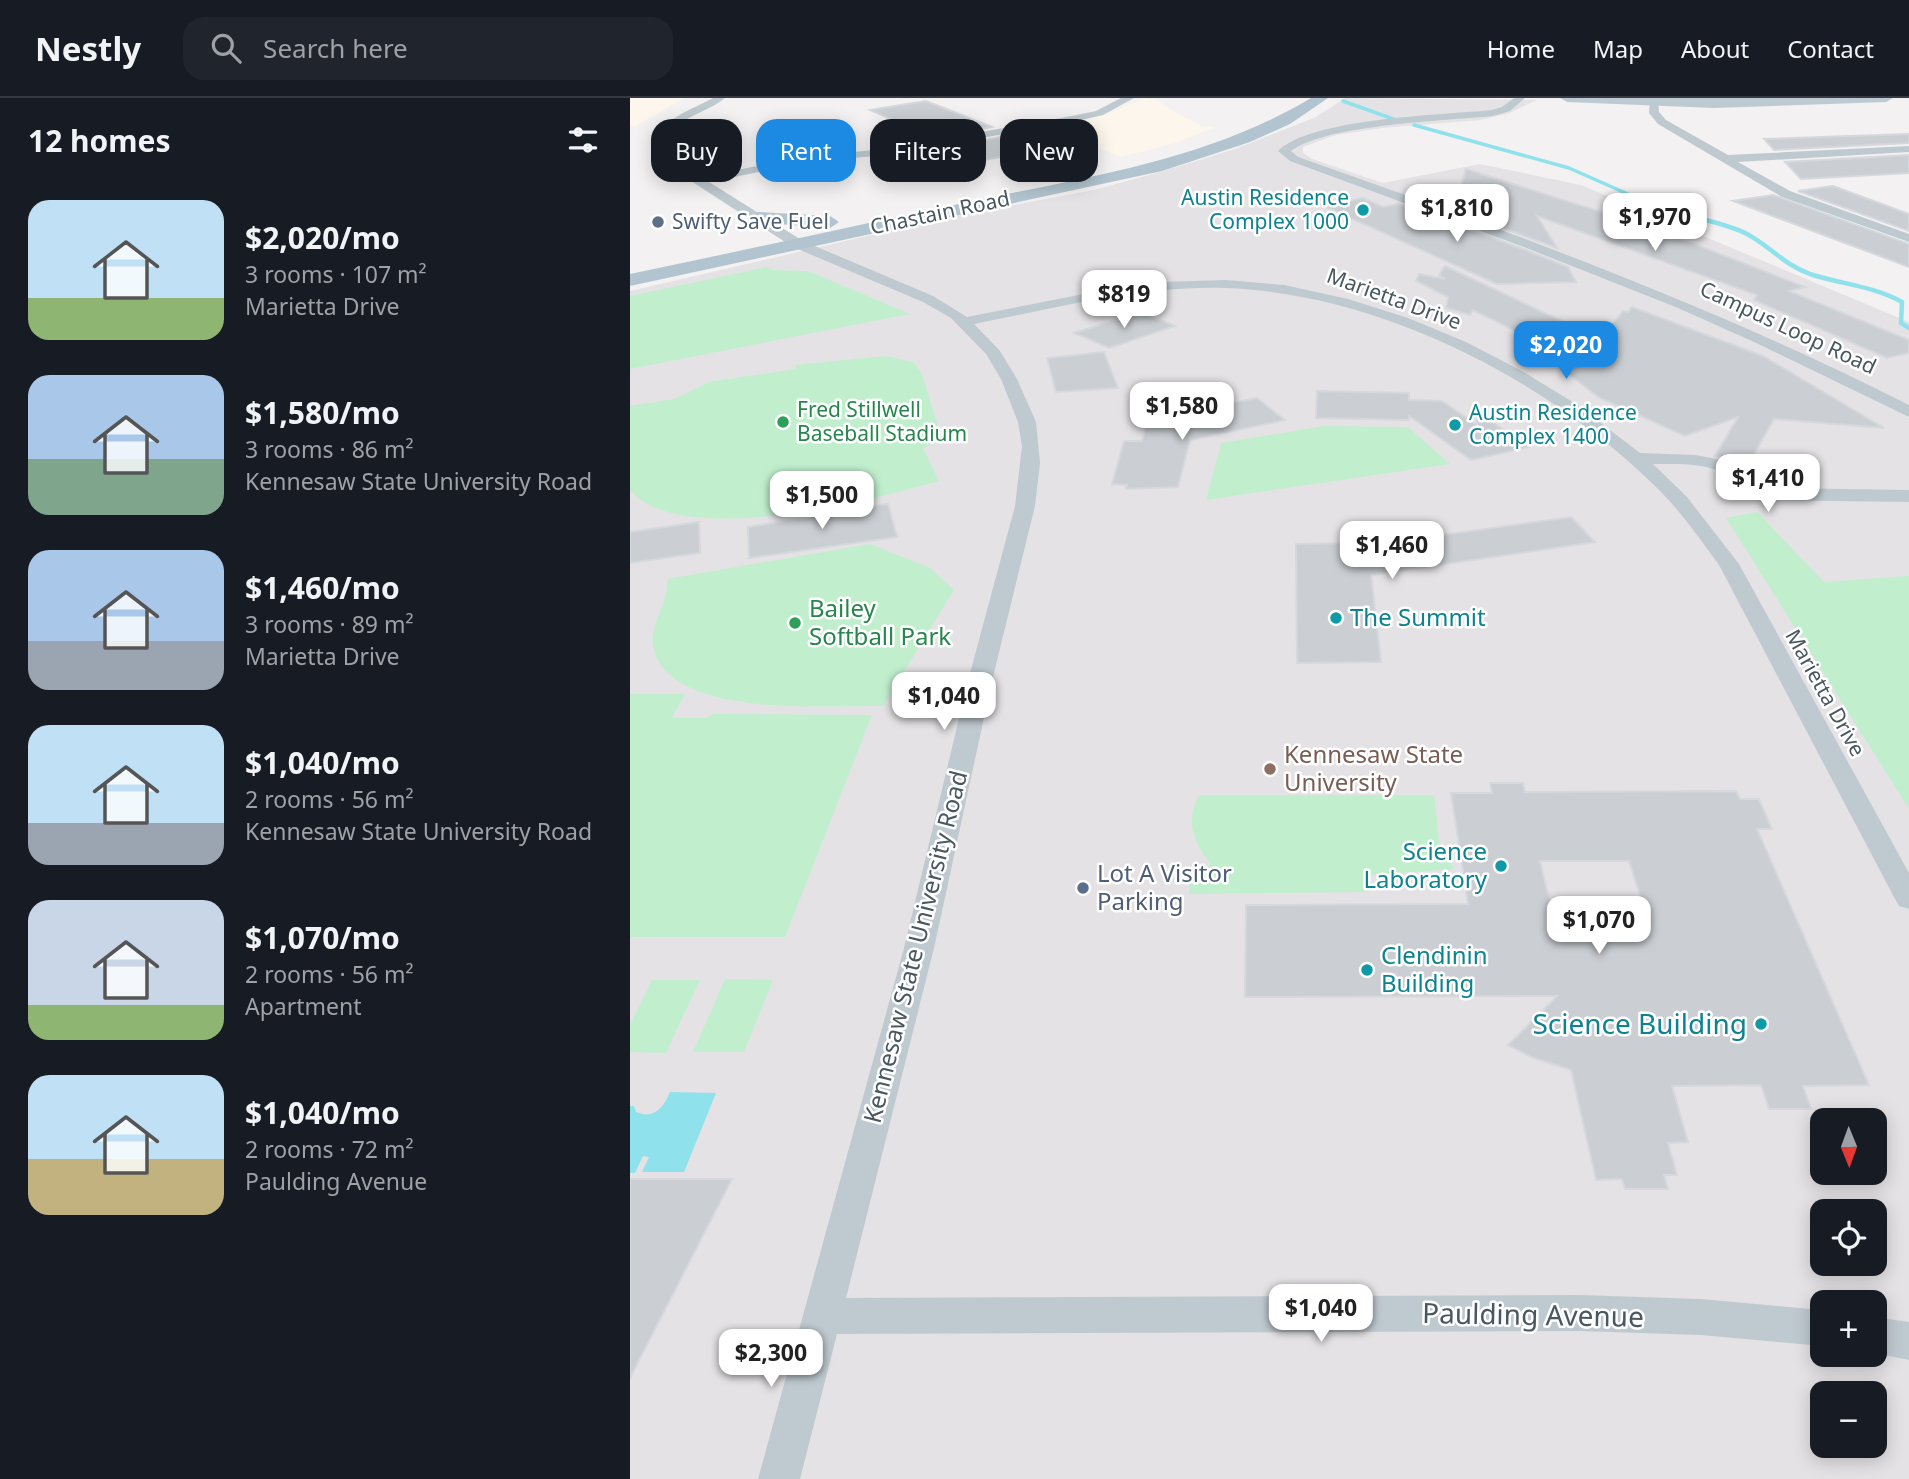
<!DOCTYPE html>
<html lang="en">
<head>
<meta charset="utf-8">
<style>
  :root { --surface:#171b24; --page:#20242c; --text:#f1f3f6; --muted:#9ea1a6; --line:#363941; --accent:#1c89e2 }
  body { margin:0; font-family:"Noto Sans",sans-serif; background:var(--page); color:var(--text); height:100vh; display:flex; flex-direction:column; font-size:26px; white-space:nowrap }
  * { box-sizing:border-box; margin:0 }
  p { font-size:23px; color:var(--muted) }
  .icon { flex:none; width:38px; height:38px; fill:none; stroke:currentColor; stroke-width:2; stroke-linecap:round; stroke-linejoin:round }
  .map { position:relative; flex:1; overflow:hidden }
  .details { display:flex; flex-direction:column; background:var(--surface); width:630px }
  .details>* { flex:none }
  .banner { position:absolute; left:21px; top:21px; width:665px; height:63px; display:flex; gap:14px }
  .needle { width:46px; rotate:179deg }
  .controls { position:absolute; left:1180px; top:1010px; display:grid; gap:14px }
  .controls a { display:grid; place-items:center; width:77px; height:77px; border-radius:14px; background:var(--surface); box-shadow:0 4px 18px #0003; font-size:35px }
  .price { position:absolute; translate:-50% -60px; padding:0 16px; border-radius:14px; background:#fff; color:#222; font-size:23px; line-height:46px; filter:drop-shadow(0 2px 4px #0008) }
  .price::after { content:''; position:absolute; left:50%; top:42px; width:21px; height:16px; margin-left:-10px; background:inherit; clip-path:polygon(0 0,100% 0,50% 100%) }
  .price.selected { background:var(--accent); color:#fff }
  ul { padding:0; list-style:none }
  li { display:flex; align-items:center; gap:21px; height:175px; padding:0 28px }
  li span { display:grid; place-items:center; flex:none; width:196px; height:140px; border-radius:21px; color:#555 }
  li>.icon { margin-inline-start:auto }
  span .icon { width:84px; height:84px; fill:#fffc; stroke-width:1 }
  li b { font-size:30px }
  h2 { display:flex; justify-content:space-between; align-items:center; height:84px; padding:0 28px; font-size:30px }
  .tag { padding:0 24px; border-radius:21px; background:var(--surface); box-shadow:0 4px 18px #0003; font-size:24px; line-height:63px }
  .tag.selected { background:var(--accent); color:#fff }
  header { display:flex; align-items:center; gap:42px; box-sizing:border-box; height:98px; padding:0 35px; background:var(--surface); border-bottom:2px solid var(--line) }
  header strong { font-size:33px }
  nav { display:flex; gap:38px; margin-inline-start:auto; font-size:24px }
  .search { width:490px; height:63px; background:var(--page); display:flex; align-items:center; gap:18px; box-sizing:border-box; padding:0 24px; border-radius:21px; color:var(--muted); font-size:26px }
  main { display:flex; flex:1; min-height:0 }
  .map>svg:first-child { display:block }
  .commercial { fill:#fcf6ec }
  .education { fill:#e4e2e4; fill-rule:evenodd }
  .green { fill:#c1efce }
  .water { fill:#8fe2eb }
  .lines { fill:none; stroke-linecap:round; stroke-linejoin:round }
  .stream-far1 { stroke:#8fe2eb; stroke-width:3.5 }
  .stream { stroke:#8fe2eb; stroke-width:4.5 }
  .building { fill:#cbcfd3; stroke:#d5d8dc; stroke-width:2; fill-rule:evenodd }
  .street { fill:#bfcad0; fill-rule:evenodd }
  .secondary { fill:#bdcad2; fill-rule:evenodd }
  .primary { fill:#b2c4cf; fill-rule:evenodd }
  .culture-dot { fill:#0f9aa8; stroke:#fff; stroke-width:2.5 }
  .service-dot { fill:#5c6f8a; stroke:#fff; stroke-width:2.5 }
  .leisure-dot { fill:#2e9e5b; stroke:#fff; stroke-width:2.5 }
  .education-dot { fill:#8d6e63; stroke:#fff; stroke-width:2.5 }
  .labels { text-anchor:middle; stroke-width:5; stroke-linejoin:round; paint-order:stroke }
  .far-culture-label { font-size:21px; fill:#0d838f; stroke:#fff; text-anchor:end }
  .far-street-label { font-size:21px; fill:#49575f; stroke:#fff }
  .far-service-label { font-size:21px; fill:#4e5e75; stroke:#fff; text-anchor:start }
  .far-leisure-label { font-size:21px; fill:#27864d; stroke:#fff; text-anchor:start }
  .leisure-label { font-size:24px; fill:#27864d; stroke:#fff; text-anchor:start }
  .culture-label { font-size:24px; fill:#0d838f; stroke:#fff; text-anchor:start }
  .education-label { font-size:24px; fill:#785e54; stroke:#fff; text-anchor:start }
  .service-label { font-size:24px; fill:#4e5e75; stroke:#fff; text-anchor:start }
  .street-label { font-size:24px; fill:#49575f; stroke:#fff }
  .near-culture-label { font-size:28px; fill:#0d838f; stroke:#fff; text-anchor:end }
  .near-street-label { font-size:28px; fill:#49575f; stroke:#fff }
</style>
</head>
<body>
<header>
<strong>Nestly</strong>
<div class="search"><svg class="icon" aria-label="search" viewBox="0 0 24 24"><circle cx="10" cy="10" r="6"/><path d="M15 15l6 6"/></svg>Search here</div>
<nav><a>Home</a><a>Map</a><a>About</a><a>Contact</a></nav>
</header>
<main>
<section class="details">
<h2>12 homes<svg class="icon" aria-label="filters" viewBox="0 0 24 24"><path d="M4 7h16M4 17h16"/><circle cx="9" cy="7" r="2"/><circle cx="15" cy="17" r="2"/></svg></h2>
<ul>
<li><span style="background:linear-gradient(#bfe0f5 70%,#8fb573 0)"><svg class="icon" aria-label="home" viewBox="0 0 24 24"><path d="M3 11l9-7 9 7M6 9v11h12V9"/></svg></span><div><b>$2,020/mo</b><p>3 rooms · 107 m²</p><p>Marietta Drive</p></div></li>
<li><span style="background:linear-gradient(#a9c7e8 60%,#7fa58c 0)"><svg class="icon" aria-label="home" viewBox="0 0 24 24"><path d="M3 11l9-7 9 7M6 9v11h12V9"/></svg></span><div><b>$1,580/mo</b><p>3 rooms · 86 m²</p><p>Kennesaw State University Road</p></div></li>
<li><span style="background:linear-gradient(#a9c7e8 65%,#9aa5b1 0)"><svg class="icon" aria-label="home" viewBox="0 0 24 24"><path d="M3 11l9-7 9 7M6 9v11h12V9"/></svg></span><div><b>$1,460/mo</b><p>3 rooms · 89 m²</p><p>Marietta Drive</p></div></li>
<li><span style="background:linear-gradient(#bfe0f5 70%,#9aa5b1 0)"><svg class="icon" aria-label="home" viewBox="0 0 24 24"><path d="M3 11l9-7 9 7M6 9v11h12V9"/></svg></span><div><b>$1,040/mo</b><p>2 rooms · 56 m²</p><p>Kennesaw State University Road</p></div></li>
<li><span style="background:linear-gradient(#c9d6e8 75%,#8fb573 0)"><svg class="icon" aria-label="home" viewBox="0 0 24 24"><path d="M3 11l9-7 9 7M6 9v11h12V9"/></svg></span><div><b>$1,070/mo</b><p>2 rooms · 56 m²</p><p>Apartment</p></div></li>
<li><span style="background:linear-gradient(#bfe0f5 60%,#c2b280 0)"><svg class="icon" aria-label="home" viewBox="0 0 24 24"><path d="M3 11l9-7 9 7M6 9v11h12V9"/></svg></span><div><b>$1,040/mo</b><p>2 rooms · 72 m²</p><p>Paulding Avenue</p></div></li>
</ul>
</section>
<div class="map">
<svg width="1279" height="1381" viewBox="0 0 1279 1381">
  <rect width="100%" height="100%" fill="#f3f1f1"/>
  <!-- commercial -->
  <path class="commercial" d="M 0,0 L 54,0 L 6,28 L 0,29 Z
    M 515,0 L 527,2 L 544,14 L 572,28 L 585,29 L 546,45 L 491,59 L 418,30 L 477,16 Z"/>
  <!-- education -->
  <path class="education" d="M 715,0 L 907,2 L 877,16 L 850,22 L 752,30 L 706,37 L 673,49 L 673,55 L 682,61 L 753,85 L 850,66 L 951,87 L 1279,224 L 1279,318 L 1276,319 L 1279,320 L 1279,1381 L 0,1381 L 0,193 L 319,119 L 464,92 L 537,72 L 605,51 L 686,19 ZM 1192,1022 L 1244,1022 L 1244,1074 L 1192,1074 ZM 1192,1113 L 1244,1113 L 1244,1166 L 1192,1166 ZM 1192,1204 L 1244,1204 L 1244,1256 L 1192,1256 ZM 1192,1295 L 1244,1295 L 1244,1348 L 1192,1348 Z"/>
  <!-- green -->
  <path class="green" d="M 136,169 L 142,172 L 178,173 L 280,216 L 0,271 L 0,198 Z
    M 255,258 L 283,264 L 291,274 L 312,340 L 293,350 L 309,383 C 242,402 51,452 0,392 L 0,308 L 44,301 L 79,284 L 166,271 L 166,267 Z
    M 694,328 L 778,329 L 820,366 L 576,402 L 591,345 Z
    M 1127,414 L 1194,484 L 1279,478 L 1279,711 L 1096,420 Z
    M 240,446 L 300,470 L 324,492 L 253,608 C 199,607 38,622 23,548 C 19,526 40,503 37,481 Z
    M 0,596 L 55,596 L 42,620 L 76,620 L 83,616 L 242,617 L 155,839 L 0,839 Z
    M 569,697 L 804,697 L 809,743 L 824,771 L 738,777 L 740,794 L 559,796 L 560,781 L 581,766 C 563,745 555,723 569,697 Z
    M 95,881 L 143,882 L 114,954 L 63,954 Z
    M 22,882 L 70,882 L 36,955 L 0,954 L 0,927 Z"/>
  <!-- water -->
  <path class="water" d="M 40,994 L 86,995 L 54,1074 L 12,1074 L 19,1059 L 13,1058 L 5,1075 L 0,1075 L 0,1008 L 4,1008 L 6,1014 C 24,1022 34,1009 40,994 Z"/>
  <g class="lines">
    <!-- stream-far1 -->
    <path class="stream-far1" d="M 713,3 L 766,22
      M 784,27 L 939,70 L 1025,108 L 1051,116"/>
    <!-- stream -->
    <path class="stream" d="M 1045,114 C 1068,121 1096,125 1117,136 C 1141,149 1153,166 1180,176 C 1210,186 1244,188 1272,204 L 1271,225 L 1279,230"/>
  </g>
  <!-- building -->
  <path class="building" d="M 296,3 L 324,14 L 362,29 L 304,40 L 240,12 Z
    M 1279,36 L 1279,45 L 1144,52 L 1134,41 Z
    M 382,37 L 413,50 L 355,62 L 323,48 Z
    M 1279,57 L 1279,75 L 1171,81 L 1155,64 Z
    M 836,71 L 1031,133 L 1175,189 L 1159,193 L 1279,242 L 1279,255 L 1257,260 L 1124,202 L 1127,197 L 907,118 L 927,150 L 792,100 L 830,92 Z
    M 1203,88 L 1279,116 L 1279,133 L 1168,93 Z
    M 1143,97 L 1279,146 L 1279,169 L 1103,103 Z
    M 733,100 L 753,109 L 768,106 L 893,151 L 938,169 L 946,184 L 867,186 L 694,108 Z
    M 815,168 L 970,241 L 993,213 L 998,214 L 1002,209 L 1133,258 L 1254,330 L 1144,321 L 1123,358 L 1116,357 L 1111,365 L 1085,358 L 1108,319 L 1055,338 L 968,299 L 882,231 L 843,212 L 840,217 L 816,210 L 818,199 L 786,183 L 789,176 L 815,181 L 809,177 Z
    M 510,214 L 545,228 L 479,250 L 444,235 Z
    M 474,254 L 488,290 L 426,294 L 417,260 Z
    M 687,293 L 779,295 L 779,302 L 812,303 L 847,327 L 846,313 L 899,349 L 841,362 L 779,318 L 779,322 L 686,320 Z
    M 627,300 L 655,322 L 560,342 L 548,389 L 496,391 L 497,387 L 482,386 L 494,343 L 512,343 L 518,321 Z
    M 258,406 L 267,439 L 119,460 L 118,429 Z
    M 941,419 L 965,444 L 741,477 L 751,564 L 667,565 L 666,446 L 715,445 L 720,450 Z
    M 69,424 L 70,455 L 0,465 L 0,434 Z
    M 860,685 L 893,685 L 895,694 L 1106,693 L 1110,701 L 1129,701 L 1142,731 L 1127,731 L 1239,987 L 1173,988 L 1181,1011 L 1139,1011 L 1131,987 L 1042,988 L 1058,1044 L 1038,1045 L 1047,1077 L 1034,1077 L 1038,1091 L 995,1091 L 992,1081 L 966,1082 L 941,972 L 901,959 L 878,947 L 927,898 L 615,899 L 616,807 L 838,806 L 821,695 L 862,695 ZM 910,763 L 999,763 L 1015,813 L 922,813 Z
    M 0,1081 L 102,1081 L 0,1280 Z"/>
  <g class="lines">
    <!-- street -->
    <path class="street" d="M 83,0 L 95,0 C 76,16 42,20 33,46 L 39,59 L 70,79 L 180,58 L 255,51 L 442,18 L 466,13 L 491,0 L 504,0 L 473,17 L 442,24 L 255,57 L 180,64 L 79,84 L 173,143 L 303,198 L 337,219 L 464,194 L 530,184 L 596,182 L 654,187 L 718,201 L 778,220 L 836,244 L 892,273 L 946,306 L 1010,355 L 1066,357 L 1096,363 L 1112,370 L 1140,390 L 1279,392 L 1279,404 L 1137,402 C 1121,398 1113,387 1099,378 C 1077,364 1048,366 1023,366 L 1057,399 L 1109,466 L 1279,775 L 1279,811 L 1269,808 L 1265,801 L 1089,467 C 1069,440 1050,412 1026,389 C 916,281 751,196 596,190 C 511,187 426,210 344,226 L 370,253 L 387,281 L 406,324 L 410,365 L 405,408 L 362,583 L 304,850 L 216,1200 L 949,1197 L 1071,1201 L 1192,1212 L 1192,1248 L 1071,1237 L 949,1233 L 207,1236 L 170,1381 L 128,1381 L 274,850 L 338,583 L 385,408 L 392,348 L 388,324 L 371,281 L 356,256 L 321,220 L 293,204 L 163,149 L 30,63 L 23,46 C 31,21 61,12 83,0 Z
      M 884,0 L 895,0 L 880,13 L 863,18 C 814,23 698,26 661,53 L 668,59 C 876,132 1082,207 1279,307 L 1279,319 L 1124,244 L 1048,210 L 894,149 L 660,63 L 648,53 C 681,20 813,17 862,12 L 872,9 Z
      M 1020,2 L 1028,2 L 1029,14 L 1036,22 L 1098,57 L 1279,48 L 1279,54 L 1108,64 L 1160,93 L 1279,136 L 1279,144 L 1152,99 L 1028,26 L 1019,15 Z
      M 1244,1219 L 1279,1224 L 1279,1262 L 1244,1255 Z"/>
    <!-- secondary -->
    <path class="secondary" d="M 930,0 L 1263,0 L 1256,4 L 1084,10 L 937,4 Z"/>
    <!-- primary -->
    <path class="primary" d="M 681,0 L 698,0 L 660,26 L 620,44 L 532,73 L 0,188 L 0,176 C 116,152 232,126 348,102 C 463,78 579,61 681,0 Z
      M 128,114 L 200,118 L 209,124 L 200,130 L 121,124 L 119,120 Z"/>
  </g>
  <!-- markers -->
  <g class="culture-dot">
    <circle cx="733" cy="112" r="7"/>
    <circle cx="825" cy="327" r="7"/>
    <circle cx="706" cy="520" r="7"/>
    <circle cx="871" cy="768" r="7"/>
    <circle cx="737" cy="872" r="7"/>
    <circle cx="1131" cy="926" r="7"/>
  </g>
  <g class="service-dot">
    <circle cx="28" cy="124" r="7"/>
    <circle cx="453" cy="790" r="7"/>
  </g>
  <g class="leisure-dot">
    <circle cx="153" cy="324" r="7"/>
    <circle cx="165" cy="525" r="7"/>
  </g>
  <circle class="education-dot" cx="640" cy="671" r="7"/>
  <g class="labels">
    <!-- far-culture labels -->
    <g class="far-culture-label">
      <text x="719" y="107">Austin Residence<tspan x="719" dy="24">Complex 1000</tspan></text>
      <text x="839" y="322" text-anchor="start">Austin Residence<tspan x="839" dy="24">Complex 1400</tspan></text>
    </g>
    <!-- far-street labels -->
    <g class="far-street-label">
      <text transform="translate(310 115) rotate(-12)" y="7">Chastain Road</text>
      <text transform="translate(764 201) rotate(20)" y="7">Marietta Drive</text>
      <text transform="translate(1158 230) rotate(25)" y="7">Campus Loop Road</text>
      <text transform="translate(1195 595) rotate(61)" y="7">Marietta Drive</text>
    </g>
    <!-- far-service labels -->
    <g class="far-service-label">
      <text x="42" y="131">Swifty Save Fuel</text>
    </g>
    <!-- far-leisure labels -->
    <g class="far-leisure-label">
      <text x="167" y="319">Fred Stillwell<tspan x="167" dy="24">Baseball Stadium</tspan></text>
    </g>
    <!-- leisure labels -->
    <g class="leisure-label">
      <text x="179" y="519">Bailey<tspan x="179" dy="28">Softball Park</tspan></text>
    </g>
    <!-- culture labels -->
    <g class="culture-label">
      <text x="720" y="528">The Summit</text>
      <text x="857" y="762" text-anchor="end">Science<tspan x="857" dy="28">Laboratory</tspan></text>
      <text x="751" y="866">Clendinin<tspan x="751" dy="28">Building</tspan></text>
    </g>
    <!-- education labels -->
    <g class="education-label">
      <text x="654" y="665">Kennesaw State<tspan x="654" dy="28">University</tspan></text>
    </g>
    <!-- service labels -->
    <g class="service-label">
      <text x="467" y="784">Lot A Visitor<tspan x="467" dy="28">Parking</tspan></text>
    </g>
    <!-- street labels -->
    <g class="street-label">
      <text transform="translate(286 849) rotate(-76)" y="8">Kennesaw State University Road</text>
    </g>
    <!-- near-culture labels -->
    <g class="near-culture-label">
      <text x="1117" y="936">Science Building</text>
    </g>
    <!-- near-street labels -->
    <g class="near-street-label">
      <text transform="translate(903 1217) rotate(1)" y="10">Paulding Avenue</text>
    </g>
  </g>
</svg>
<div class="controls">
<a><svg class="needle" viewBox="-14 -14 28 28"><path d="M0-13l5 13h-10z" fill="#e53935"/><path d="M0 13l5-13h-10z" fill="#9ea1a6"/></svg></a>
<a><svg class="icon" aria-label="locate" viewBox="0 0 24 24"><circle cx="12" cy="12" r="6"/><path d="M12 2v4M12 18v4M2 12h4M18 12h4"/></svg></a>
<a>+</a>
<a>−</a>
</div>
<b class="price" style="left:827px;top:146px">$1,810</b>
<b class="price" style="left:1025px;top:155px">$1,970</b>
<b class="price" style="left:494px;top:232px">$819</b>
<b class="price selected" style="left:936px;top:283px">$2,020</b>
<b class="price" style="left:552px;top:344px">$1,580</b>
<b class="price" style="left:1138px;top:416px">$1,410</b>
<b class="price" style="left:192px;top:433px">$1,500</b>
<b class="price" style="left:762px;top:483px">$1,460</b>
<b class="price" style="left:314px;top:634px">$1,040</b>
<b class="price" style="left:969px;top:858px">$1,070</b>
<b class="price" style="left:691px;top:1246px">$1,040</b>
<b class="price" style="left:141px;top:1291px">$2,300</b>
<div class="banner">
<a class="tag">Buy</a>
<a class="tag selected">Rent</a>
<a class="tag">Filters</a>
<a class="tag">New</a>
</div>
</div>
</main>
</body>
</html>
